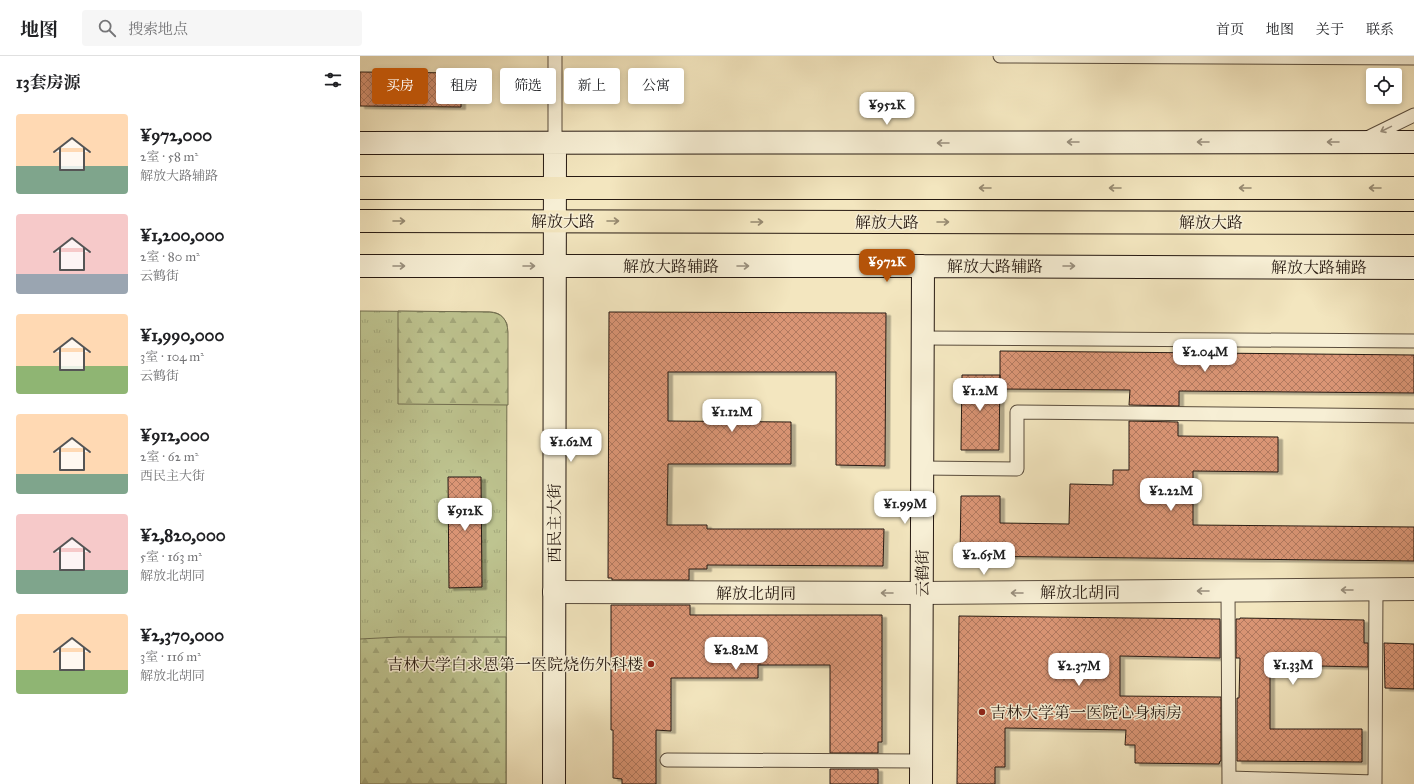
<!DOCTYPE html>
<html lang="zh">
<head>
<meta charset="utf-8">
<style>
  :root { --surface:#fff; --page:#f6f6f6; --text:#202124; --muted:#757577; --line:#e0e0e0; --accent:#b45309 }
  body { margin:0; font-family:"IM FELL Great Primer","Noto Serif SC",serif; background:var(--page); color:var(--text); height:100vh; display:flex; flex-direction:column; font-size:15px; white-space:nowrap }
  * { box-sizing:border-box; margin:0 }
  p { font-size:13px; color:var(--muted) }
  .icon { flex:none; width:22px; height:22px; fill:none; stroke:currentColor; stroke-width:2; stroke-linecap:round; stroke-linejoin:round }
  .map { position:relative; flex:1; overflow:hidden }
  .panel { display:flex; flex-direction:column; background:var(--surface); width:360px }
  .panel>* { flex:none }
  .guide { position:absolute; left:12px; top:12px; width:380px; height:36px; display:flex; gap:8px }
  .buttons { position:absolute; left:1006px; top:12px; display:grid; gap:8px }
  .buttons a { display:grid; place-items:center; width:36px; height:36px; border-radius:4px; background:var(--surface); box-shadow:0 2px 6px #0003; font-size:20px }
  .price { position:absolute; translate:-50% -34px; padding:0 9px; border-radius:8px; background:#fff; color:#222; font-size:13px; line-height:26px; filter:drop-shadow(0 1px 2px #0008) }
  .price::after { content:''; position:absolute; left:50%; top:24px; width:12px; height:9px; margin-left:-6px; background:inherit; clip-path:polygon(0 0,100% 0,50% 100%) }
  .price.active { background:var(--accent); color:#fff }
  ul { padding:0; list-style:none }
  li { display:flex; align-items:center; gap:12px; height:100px; padding:0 16px }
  li span { display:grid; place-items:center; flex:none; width:112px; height:80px; border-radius:4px; color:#555 }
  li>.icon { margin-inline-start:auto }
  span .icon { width:48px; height:48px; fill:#fffc; stroke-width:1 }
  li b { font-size:17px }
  h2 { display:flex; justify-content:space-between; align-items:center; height:48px; padding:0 16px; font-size:17px }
  .chip { padding:0 14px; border-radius:4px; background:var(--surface); box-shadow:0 2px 6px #0003; font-size:14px; line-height:36px }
  .chip.active { background:var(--accent); color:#fff }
  header { display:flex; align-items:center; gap:24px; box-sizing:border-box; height:56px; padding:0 20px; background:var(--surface); border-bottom:1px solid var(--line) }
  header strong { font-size:19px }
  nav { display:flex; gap:22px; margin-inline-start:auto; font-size:14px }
  .search { width:280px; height:36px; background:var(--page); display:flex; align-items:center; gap:10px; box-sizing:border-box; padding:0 14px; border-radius:4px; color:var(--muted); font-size:15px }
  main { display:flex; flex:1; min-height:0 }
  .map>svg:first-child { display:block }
  .grass { fill:url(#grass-tufts); stroke:#726f51 }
  .forest { fill:url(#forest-firs); stroke:#726f51 }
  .building { fill:url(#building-cross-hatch); stroke:#271a12; filter:url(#shadow) }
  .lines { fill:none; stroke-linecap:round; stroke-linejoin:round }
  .lane-casing { stroke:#5a4d3d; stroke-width:15 }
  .street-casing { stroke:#5a4d3d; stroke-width:24 }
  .secondary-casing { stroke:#271a12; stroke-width:24 }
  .primary-casing { stroke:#271a12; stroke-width:24 }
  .lane { stroke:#f7efd5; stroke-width:13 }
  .street { stroke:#f7efd5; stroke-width:22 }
  .secondary { stroke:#f7efd5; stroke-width:22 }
  .primary { stroke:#f3e6bf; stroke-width:22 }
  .oneway { stroke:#998f7d }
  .oneway2 { stroke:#978a71 }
  .poi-dot { fill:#8f2418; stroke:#f7efd5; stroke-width:1.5 }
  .labels { text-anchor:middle; stroke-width:3; stroke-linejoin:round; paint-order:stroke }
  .street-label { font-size:16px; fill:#271a12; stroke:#f7efd5 }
  .poi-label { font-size:16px; fill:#271a12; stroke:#f7efd5; text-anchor:end }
</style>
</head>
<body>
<header>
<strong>地图</strong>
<div class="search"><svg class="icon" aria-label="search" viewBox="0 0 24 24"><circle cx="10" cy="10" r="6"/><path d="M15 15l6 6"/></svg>搜索地点</div>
<nav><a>首页</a><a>地图</a><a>关于</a><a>联系</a></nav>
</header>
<main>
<section class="panel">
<h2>13套房源<svg class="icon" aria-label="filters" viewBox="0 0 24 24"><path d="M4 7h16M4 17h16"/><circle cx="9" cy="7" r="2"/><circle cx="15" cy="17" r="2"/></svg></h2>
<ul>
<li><span style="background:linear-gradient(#ffd9b3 65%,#7fa58c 0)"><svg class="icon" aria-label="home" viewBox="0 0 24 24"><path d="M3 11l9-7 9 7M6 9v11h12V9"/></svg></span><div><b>¥972,000</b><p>2室 · 58 m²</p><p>解放大路辅路</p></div></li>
<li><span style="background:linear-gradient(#f6c9c9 75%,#9aa5b1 0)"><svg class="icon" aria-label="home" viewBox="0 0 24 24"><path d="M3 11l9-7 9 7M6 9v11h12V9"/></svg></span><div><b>¥1,200,000</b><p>2室 · 80 m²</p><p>云鹤街</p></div></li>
<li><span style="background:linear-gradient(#ffd9b3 65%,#8fb573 0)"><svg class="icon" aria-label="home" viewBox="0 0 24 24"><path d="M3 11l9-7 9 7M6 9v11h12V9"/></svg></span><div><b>¥1,990,000</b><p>3室 · 104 m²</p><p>云鹤街</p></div></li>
<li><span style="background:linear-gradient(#ffd9b3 75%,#7fa58c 0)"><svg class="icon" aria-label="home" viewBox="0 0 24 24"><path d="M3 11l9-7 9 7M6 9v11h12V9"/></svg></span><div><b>¥912,000</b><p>2室 · 62 m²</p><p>西民主大街</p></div></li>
<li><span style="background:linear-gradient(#f6c9c9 70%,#7fa58c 0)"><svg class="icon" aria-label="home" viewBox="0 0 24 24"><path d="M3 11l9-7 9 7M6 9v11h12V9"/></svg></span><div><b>¥2,820,000</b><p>5室 · 163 m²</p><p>解放北胡同</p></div></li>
<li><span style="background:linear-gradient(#ffd9b3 70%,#8fb573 0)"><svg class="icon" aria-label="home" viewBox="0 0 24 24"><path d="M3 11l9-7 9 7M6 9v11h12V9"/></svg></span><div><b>¥2,370,000</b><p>3室 · 116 m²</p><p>解放北胡同</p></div></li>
</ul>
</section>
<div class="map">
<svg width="1054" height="728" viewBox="0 0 1054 728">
  <defs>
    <pattern id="grass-tufts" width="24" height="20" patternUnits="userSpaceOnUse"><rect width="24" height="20" fill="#bec490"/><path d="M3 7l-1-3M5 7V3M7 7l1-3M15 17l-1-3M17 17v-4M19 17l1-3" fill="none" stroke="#a3a87b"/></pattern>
    <pattern id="forest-firs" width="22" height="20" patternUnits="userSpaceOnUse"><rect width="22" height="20" fill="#bec490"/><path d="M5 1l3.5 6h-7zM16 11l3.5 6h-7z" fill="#a3a87b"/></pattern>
    <pattern id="building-cross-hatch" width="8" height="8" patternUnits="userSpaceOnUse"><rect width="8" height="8" fill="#da9574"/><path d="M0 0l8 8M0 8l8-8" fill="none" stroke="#b1795e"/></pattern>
    <filter id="shadow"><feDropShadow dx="4.5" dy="2.5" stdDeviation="0" flood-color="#0004"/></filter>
  </defs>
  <rect width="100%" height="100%" fill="#f3e6bf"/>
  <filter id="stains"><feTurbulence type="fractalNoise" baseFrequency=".005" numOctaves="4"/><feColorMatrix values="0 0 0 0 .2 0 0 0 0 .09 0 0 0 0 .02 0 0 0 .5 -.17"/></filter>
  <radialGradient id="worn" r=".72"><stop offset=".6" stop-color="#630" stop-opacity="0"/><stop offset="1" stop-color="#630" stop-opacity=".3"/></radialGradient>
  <!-- grass -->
  <path class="grass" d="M 0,255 L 129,256 C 139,256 143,260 147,268 L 146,728 L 0,728 Z"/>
  <!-- forest -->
  <path class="forest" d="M 38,255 L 129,256 C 142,257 147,263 148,276 L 148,349 L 38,348 Z
    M 39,581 L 146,581 L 146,728 L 0,728 L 0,583 Z"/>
  <!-- building -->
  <path class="building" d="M 0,16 L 101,17 L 101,51 L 0,50 Z
    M 249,256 L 526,257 L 525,410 L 476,409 L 476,316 L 308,316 L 308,365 L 431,366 L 431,408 L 308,408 L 307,469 L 347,469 L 347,473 L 524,473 L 523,510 L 347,509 L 347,513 L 329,513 L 329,524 L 252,524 L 252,522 L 248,522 Z
    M 640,295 L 1054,299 L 1054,337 L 819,335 L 819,350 L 769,349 L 770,334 L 640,333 Z
    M 602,319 L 640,319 L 639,394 L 601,394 Z
    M 769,365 L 818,366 L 818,380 L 918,381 L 918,416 L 833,415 L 833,469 L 1054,471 L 1054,505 L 600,500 L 601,440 L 640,440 L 640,467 L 709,468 L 710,428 L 753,429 L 753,414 L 769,414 Z
    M 88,421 L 121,421 L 122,531 L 89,532 Z
    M 251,549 L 330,549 L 330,559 L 522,559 L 522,686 L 518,686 L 518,697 L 470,697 L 470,609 L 398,609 L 398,622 L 311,622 L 311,675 L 296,674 L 296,728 L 262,728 L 262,723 L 253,722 L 253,674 L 251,674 Z
    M 599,560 L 860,563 L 860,602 L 760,600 L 760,640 L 861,641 L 861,705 L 860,705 L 859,708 L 775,707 L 775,689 L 765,689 L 766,674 L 645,672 L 645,711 L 635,711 L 635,728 L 597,728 Z
    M 880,562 L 1004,564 L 1004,587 L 1008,587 L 1008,611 L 910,609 L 910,673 L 1002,673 L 1002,706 L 877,705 L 877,642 L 879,642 L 880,602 L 876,602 L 876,563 L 880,563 Z
    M 1024,587 L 1054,588 L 1054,633 L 1025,632 Z
    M 470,713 L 518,713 L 518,728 L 470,728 Z"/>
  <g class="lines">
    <defs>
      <path id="lane" d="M 195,0 L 195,87
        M 640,0 L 1054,2
        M 1005,83 L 1054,59
        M 562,282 L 1054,285
        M 562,412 L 657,413 L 657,356 L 1054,360
        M 868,535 L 869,728
        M 307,704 L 561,705
        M 869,722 L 1015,726
        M 1015,728 L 1016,534"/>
      <path id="street" d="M 194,536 L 562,537 L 1054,533"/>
      <path id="secondary" d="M 0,87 L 1054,86
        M 0,210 L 563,210 L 1054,212
        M 194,728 L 195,87
        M 561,728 L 563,210"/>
      <path id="primary" d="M 0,132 L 1054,132
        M 0,165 L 1054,167"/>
    </defs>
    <!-- lane casing -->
    <use href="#lane" class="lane-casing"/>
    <!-- street casing -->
    <use href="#street" class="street-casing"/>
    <!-- secondary casing -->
    <use href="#secondary" class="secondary-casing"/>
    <!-- primary casing -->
    <use href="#primary" class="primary-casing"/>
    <!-- lane -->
    <use href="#lane" class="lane"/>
    <!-- street -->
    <use href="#street" class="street"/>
    <!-- secondary -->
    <use href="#secondary" class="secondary"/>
    <!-- primary -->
    <use href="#primary" class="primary"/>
  </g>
  <!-- one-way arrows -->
  <defs><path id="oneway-shaft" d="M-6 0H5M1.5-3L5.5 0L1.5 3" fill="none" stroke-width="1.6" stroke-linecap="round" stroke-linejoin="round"/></defs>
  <g class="oneway">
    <use href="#oneway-shaft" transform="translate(1026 73) rotate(154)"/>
    <use href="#oneway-shaft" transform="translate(713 86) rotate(180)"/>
    <use href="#oneway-shaft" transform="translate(843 86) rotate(180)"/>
    <use href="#oneway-shaft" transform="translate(973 86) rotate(180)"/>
    <use href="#oneway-shaft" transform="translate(583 87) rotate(180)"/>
    <use href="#oneway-shaft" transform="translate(39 210)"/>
    <use href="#oneway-shaft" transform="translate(169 210)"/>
    <use href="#oneway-shaft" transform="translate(383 210)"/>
    <use href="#oneway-shaft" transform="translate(709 210)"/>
    <use href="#oneway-shaft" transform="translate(987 534) rotate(180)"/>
    <use href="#oneway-shaft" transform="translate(843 535) rotate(180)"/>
    <use href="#oneway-shaft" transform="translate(527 537) rotate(-180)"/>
    <use href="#oneway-shaft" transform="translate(657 537) rotate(180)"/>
  </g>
  <g class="oneway2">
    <use href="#oneway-shaft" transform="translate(625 132) rotate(-180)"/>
    <use href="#oneway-shaft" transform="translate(755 132) rotate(-180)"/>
    <use href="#oneway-shaft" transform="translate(885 132) rotate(-180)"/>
    <use href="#oneway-shaft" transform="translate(1015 132) rotate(-180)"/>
    <use href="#oneway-shaft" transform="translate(39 165)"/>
    <use href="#oneway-shaft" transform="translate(253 165)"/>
    <use href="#oneway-shaft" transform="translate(397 166)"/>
    <use href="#oneway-shaft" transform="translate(583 166)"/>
  </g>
  <!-- markers -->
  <g class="poi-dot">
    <circle cx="291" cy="608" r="4"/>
    <circle cx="622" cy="656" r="4"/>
  </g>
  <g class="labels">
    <!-- street labels -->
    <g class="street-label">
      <text x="203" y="171">解放大路</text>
      <text x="527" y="172">解放大路</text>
      <text x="851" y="172">解放大路</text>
      <text x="311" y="216">解放大路辅路</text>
      <text x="635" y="216">解放大路辅路</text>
      <text x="959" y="217">解放大路辅路</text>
      <text transform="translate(194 467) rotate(-90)" y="6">西民主大街</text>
      <text transform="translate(562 517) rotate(-90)" y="6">云鹤街</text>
      <text x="720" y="542">解放北胡同</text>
      <text x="396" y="543">解放北胡同</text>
    </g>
    <!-- poi labels -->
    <g class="poi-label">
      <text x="283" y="614">吉林大学白求恩第一医院烧伤外科楼</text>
      <text x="630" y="662" text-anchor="start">吉林大学第一医院心身病房</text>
    </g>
  </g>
  <rect width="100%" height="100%" filter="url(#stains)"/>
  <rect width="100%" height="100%" fill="url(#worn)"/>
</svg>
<div class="buttons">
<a><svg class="icon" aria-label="locate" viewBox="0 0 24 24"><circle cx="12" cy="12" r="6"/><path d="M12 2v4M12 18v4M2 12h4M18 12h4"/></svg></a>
</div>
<b class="price" style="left:527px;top:70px">¥952K</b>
<b class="price active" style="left:527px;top:227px">¥972K</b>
<b class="price" style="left:845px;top:317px">¥2.04M</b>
<b class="price" style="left:620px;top:356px">¥1.2M</b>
<b class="price" style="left:372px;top:377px">¥1.12M</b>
<b class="price" style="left:211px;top:407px">¥1.62M</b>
<b class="price" style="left:811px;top:456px">¥2.22M</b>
<b class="price" style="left:545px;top:469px">¥1.99M</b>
<b class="price" style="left:105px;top:476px">¥912K</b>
<b class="price" style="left:624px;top:520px">¥2.65M</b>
<b class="price" style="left:376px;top:615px">¥2.82M</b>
<b class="price" style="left:933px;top:630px">¥1.33M</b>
<b class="price" style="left:719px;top:631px">¥2.37M</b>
<div class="guide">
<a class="chip active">买房</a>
<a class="chip">租房</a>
<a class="chip">筛选</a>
<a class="chip">新上</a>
<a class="chip">公寓</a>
</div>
</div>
</main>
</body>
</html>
